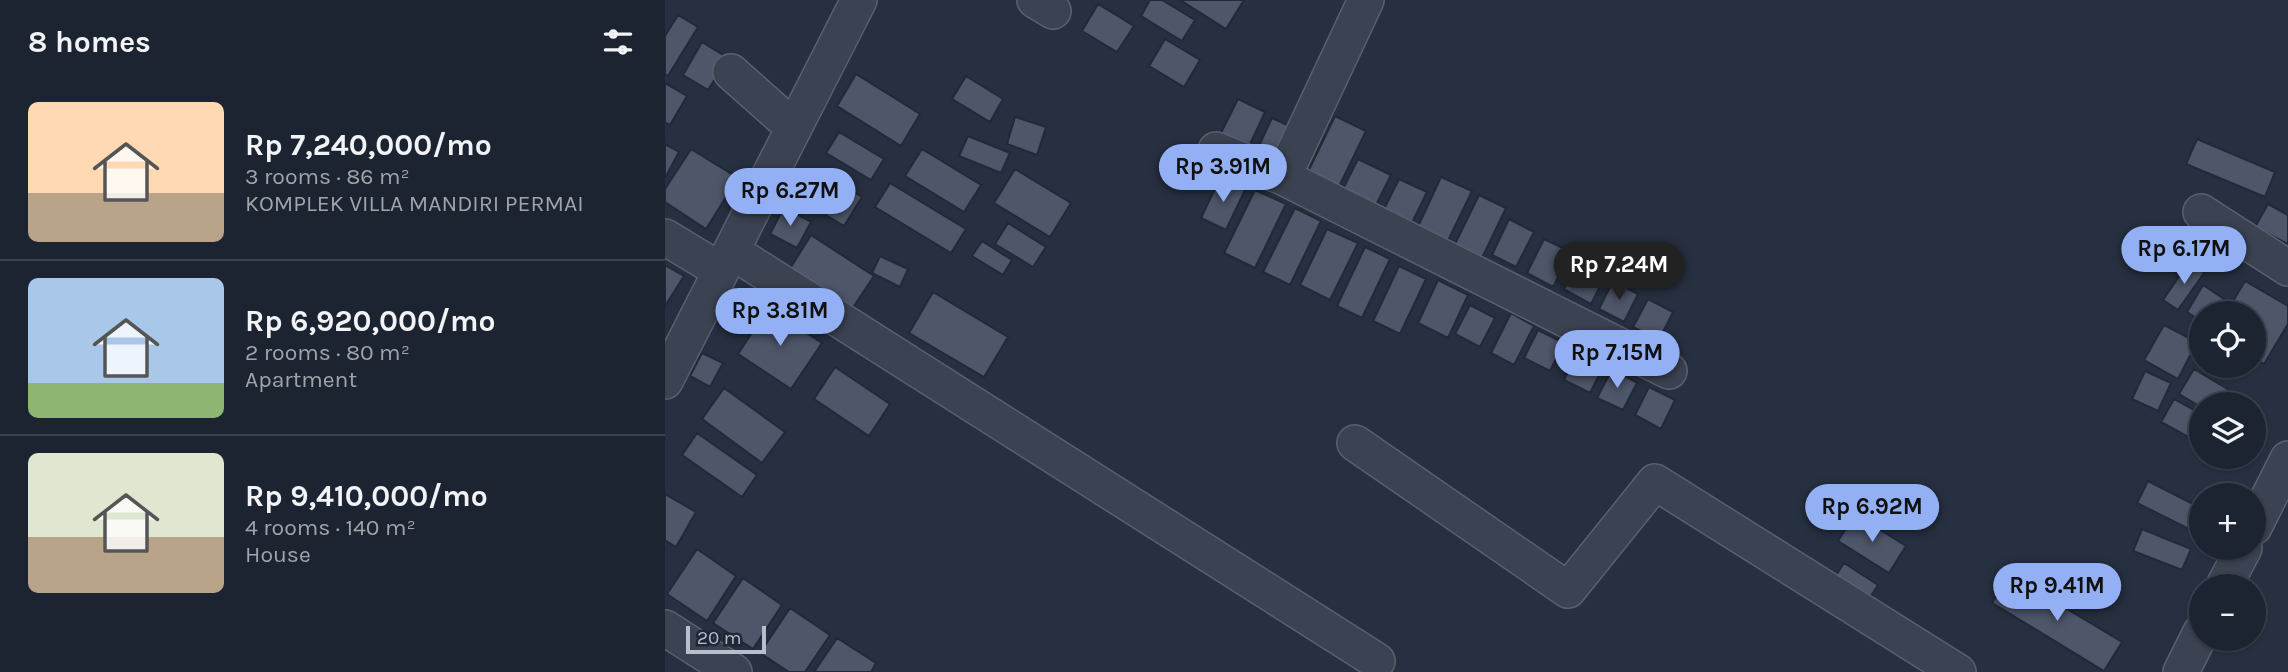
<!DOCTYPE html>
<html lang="en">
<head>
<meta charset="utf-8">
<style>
  :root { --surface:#1d2431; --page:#252c39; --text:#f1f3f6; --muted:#a0a4ab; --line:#3b414d; --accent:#94b0f4 }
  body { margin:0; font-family:Karla,sans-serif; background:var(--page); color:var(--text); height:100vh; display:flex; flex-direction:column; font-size:26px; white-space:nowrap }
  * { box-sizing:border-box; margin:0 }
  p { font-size:23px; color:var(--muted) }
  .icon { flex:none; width:38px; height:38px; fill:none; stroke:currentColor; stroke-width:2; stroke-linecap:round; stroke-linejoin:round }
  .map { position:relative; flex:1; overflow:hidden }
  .details { display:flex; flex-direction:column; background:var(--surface); width:665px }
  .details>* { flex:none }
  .controls { position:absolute; left:1524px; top:301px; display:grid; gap:14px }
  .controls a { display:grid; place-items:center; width:77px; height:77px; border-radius:50%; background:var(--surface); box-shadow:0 2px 5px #0004,0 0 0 2px var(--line); font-size:35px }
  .scale { position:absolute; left:21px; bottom:18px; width:80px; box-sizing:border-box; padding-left:7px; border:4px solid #b8becb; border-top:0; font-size:19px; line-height:24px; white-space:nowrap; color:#b8becb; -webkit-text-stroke:5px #202736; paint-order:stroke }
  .price { position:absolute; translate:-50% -60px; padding:0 16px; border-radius:24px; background:var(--accent); color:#111; font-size:23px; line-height:46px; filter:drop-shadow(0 2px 4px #0008) }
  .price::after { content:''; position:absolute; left:50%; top:42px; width:21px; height:16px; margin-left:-10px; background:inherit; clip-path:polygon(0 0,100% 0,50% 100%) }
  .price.selected { background:#222; color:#fff }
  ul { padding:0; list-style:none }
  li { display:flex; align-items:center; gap:21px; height:175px; padding:0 28px }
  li+li { border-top:2px solid var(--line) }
  li span { display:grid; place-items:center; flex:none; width:196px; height:140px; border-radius:10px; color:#555 }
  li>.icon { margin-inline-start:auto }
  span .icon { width:84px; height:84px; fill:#fffc; stroke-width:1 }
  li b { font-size:30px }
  h2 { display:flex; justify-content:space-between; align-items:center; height:84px; padding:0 28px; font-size:30px }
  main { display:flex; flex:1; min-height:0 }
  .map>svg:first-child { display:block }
  .building { fill:#4e566a; stroke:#222938; stroke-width:2 }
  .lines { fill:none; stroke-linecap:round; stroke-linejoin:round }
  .minor-casing { stroke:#59606e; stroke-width:38 }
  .minor { stroke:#3b4251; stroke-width:35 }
</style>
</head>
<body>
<main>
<section class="details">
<h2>8 homes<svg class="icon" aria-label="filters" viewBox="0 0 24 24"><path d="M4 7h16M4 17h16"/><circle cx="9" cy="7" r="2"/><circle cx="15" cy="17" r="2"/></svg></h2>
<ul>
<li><span style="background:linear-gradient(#ffd9b3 65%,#b9a48a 0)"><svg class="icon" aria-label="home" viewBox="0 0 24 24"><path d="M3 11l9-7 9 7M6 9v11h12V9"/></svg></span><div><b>Rp 7,240,000/mo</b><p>3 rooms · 86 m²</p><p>KOMPLEK VILLA MANDIRI PERMAI</p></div></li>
<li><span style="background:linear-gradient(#a9c7e8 75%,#8fb573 0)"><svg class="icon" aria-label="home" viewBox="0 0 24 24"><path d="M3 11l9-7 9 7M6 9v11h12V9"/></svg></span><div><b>Rp 6,920,000/mo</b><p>2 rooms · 80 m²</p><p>Apartment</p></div></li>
<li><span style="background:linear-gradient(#dfe7d0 60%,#b9a48a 0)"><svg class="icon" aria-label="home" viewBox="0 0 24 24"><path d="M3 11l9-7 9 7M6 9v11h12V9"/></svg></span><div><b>Rp 9,410,000/mo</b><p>4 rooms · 140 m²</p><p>House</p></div></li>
</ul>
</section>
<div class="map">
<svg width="1623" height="672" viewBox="0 0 1623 672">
  <rect width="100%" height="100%" fill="#273041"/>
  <!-- building -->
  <path class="building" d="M 485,0 L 497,0 L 530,20 L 517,41 L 476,16 Z
    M 515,0 L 579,0 L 561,29 Z
    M 433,4 L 469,26 L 452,52 L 417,31 Z
    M 13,15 L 33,27 L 3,76 L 0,74 L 0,36 Z
    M 500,39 L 535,60 L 519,87 L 484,66 Z
    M 37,42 L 63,58 L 43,90 L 18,75 Z
    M 191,74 L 255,114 L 236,146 L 172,106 Z
    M 301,76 L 338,99 L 325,122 L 287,99 Z
    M 0,83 L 22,96 L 5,125 L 0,122 Z
    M 573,99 L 600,112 L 581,153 L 553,139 Z
    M 670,116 L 701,131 L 669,197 L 638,182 Z
    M 350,117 L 381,127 L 372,155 L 342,144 Z
    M 607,118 L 631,129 L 614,164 L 591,152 Z
    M 174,132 L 219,159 L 206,180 L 161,153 Z
    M 303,136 L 345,153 L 336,173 L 294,156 Z
    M 1532,139 L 1610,172 L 1600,197 L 1521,164 Z
    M 0,144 L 14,152 L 0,178 Z
    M 26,149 L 73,178 L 41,229 L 0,202 L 0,189 Z
    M 257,149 L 316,185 L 299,212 L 240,176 Z
    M 693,159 L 726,175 L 709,209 L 676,193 Z
    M 350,169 L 406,203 L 385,237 L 329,203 Z
    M 164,177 L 197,197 L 179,226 L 146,206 Z
    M 776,177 L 807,191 L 780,247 L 750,233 Z
    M 555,178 L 580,190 L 561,230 L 536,218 Z
    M 734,179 L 762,192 L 744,229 L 716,215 Z
    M 225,183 L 301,229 L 286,253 L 210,207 Z
    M 590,190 L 621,204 L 590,268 L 559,253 Z
    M 814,195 L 841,208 L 815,262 L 788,248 Z
    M 1603,204 L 1623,215 L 1623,244 L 1590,227 Z
    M 119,207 L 146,222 L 132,248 L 105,234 Z
    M 630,208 L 656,221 L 625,285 L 598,272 Z
    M 844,219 L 869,232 L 851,267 L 827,255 Z
    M 343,223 L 381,247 L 368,267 L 330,244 Z
    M 662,229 L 693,243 L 665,300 L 635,285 Z
    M 146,235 L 209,276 L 183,315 L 121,275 Z
    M 879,239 L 906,252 L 888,287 L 862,273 Z
    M 317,241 L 347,260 L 338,275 L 307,256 Z
    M 921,245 L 949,259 L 926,304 L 899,289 Z
    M 700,247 L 725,259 L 697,318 L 672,306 Z
    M 215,256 L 243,269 L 235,287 L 207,273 Z
    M 1524,262 L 1539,273 L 1513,310 L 1498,300 Z
    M 0,265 L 19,276 L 0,306 Z
    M 734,266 L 761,279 L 735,334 L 708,321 Z
    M 773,280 L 803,295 L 783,338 L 753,323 Z
    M 948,281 L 973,294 L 959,322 L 934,309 Z
    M 1580,281 L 1623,306 L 1623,324 L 1599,364 L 1589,358 L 1589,313 L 1561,313 Z
    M 1538,285 L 1559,299 L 1550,313 L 1536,313 L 1536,321 L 1522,312 Z
    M 268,292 L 343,337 L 319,377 L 244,333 Z
    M 983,299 L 1008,312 L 994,340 L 968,327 Z
    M 805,305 L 830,318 L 815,347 L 790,334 Z
    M 103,308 L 157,343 L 126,389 L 73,354 Z
    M 846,313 L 869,326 L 849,365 L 826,353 Z
    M 1499,325 L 1532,342 L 1513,379 L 1479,360 Z
    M 873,330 L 899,343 L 885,371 L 859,358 Z
    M 913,352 L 939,365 L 925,393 L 899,380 Z
    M 37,353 L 58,363 L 45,387 L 25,376 Z
    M 170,367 L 225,404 L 204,436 L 149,399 Z
    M 947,369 L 972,383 L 958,410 L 932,398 Z
    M 1529,369 L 1574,396 L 1569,404 L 1536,404 L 1536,407 L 1514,394 Z
    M 1480,371 L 1506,383 L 1493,411 L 1467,399 Z
    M 984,387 L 1010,400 L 996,429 L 970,415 Z
    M 59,388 L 120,432 L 97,463 L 37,419 Z
    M 1509,399 L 1536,414 L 1536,444 L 1496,422 Z
    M 32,433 L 92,475 L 77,497 L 17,455 Z
    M 1483,481 L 1536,508 L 1536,513 L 1528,531 L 1472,503 Z
    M 0,494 L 31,512 L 11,547 L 0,540 Z
    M 1190,514 L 1241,546 L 1224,573 L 1173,541 Z
    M 1477,529 L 1526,549 L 1517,570 L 1468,551 Z
    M 32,549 L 71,576 L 42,621 L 2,594 Z
    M 1179,563 L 1213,585 L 1200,605 L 1166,583 Z
    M 1344,574 L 1457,642 L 1439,671 L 1327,603 Z
    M 78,578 L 117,605 L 88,649 L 48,623 Z
    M 125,608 L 165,635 L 140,672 L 124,672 L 95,653 Z
    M 172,638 L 211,663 L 206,672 L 149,672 Z"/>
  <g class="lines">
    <defs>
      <path id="minor" d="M 370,0 L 388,11
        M 66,72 L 129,128
        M 551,150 L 618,177 L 1004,371
        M 618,177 L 701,0
        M 1536,212 L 1623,268
        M 0,237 L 56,271
        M 68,252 L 712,661
        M 0,381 L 194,0
        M 690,443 L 903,590 L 990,482 L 1293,672
        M 1589,527 L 1623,459
        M 1559,586 L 1579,548
        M 0,628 L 69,672
        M 1516,672 L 1536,632"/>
    </defs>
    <!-- minor casing -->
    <use href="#minor" class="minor-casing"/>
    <!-- minor -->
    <use href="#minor" class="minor"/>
  </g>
</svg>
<div class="controls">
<a><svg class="icon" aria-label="locate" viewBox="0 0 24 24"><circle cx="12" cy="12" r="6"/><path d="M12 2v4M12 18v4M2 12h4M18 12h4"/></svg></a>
<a><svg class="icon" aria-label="layers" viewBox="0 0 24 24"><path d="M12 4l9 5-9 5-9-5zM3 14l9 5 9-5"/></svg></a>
<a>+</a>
<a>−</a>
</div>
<div class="scale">20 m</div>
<b class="price" style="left:558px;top:204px">Rp 3.91M</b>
<b class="price" style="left:125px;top:228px">Rp 6.27M</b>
<b class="price" style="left:1519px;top:286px">Rp 6.17M</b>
<b class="price selected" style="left:954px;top:302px">Rp 7.24M</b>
<b class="price" style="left:115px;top:348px">Rp 3.81M</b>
<b class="price" style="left:952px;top:390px">Rp 7.15M</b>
<b class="price" style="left:1207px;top:544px">Rp 6.92M</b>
<b class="price" style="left:1392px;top:623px">Rp 9.41M</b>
</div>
</main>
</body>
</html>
